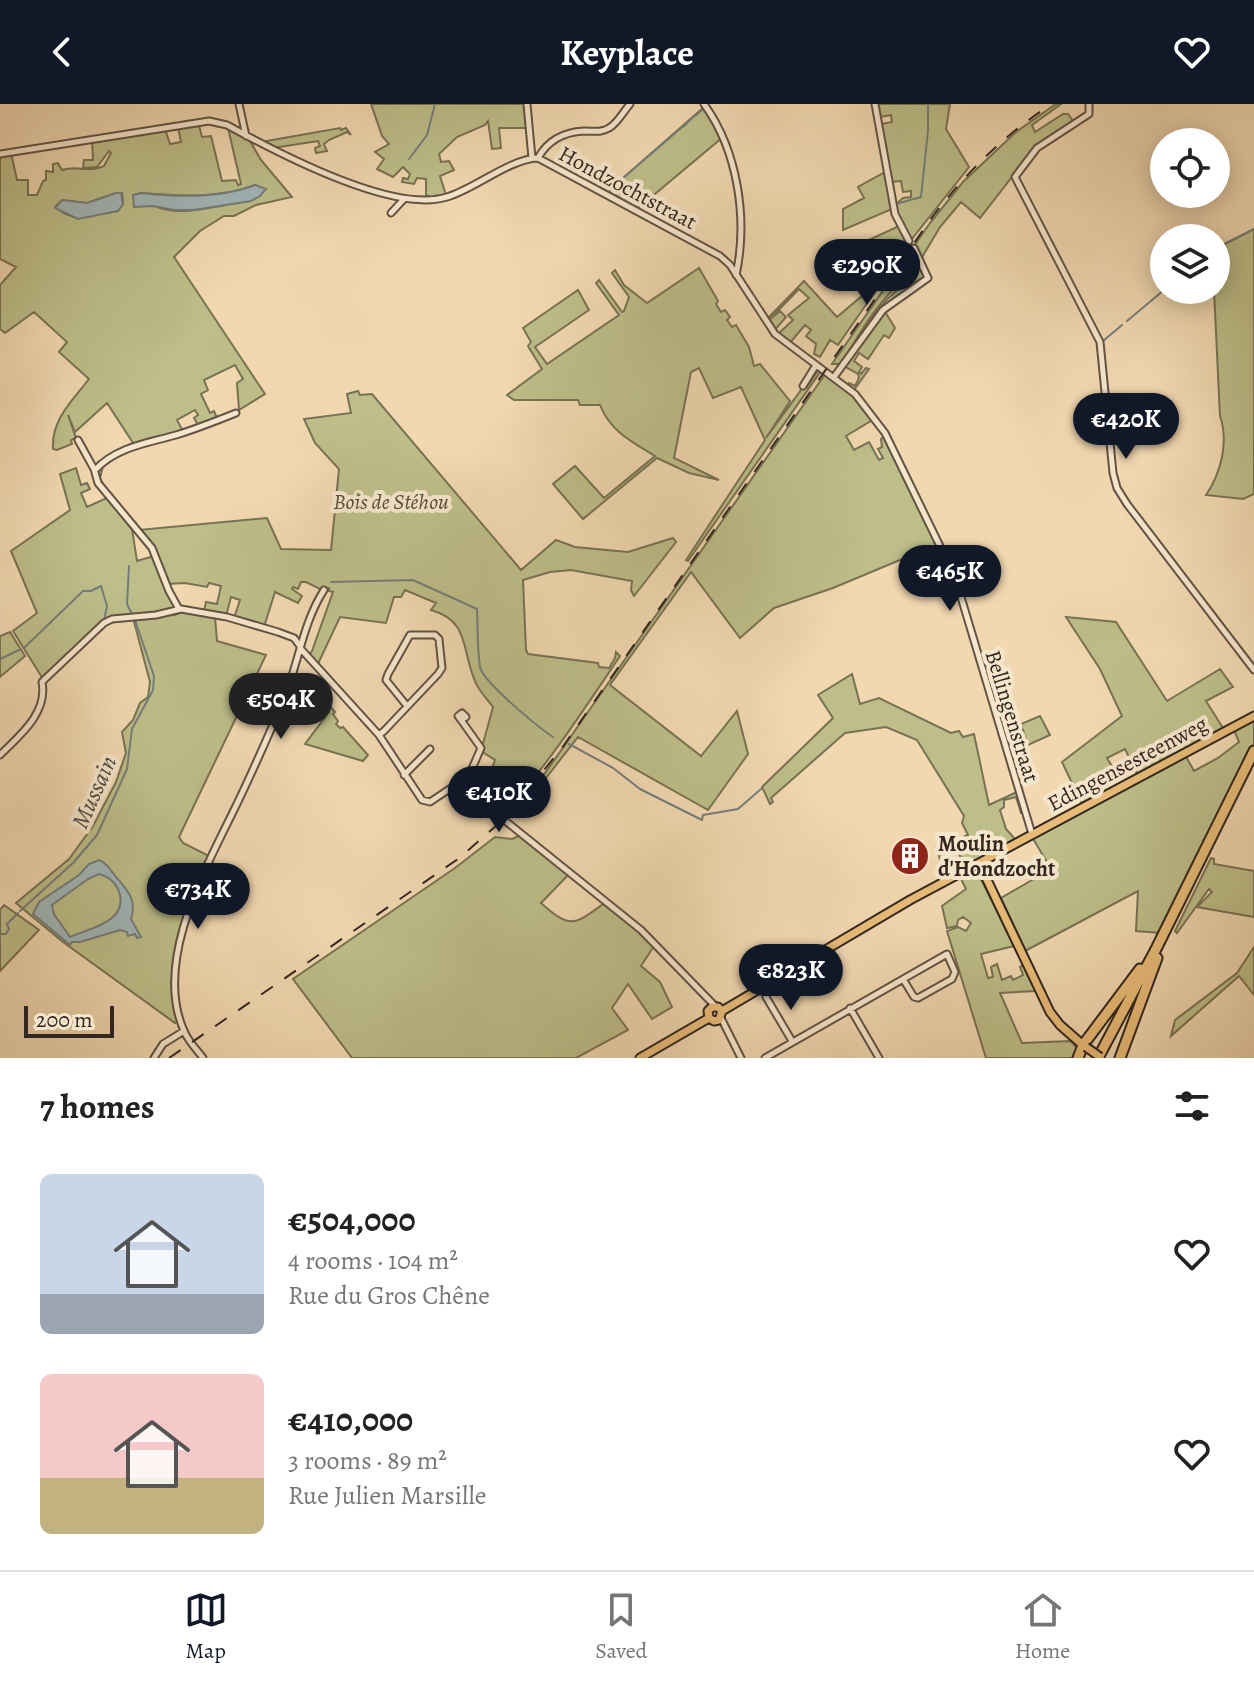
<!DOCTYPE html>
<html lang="en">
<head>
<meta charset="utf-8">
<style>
  :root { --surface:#fff; --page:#f2f2f2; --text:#222; --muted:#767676; --line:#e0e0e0; --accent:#111827 }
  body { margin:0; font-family:Alegreya,serif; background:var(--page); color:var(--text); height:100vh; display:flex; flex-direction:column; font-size:30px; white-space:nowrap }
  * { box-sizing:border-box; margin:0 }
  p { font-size:26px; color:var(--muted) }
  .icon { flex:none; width:44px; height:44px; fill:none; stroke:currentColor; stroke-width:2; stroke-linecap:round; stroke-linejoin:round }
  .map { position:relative; height:954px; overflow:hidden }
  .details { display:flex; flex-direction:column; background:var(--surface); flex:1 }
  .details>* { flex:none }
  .fabs { position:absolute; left:1150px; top:24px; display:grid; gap:16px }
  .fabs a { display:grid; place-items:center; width:80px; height:80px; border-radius:50%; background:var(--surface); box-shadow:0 4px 20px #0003; font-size:40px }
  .scale { position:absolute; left:24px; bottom:20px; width:90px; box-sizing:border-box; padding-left:8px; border:4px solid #332720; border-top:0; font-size:22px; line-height:28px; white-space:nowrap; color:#332720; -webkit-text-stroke:6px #f6e6cc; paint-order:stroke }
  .price { position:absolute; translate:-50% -68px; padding:0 18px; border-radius:28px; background:var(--accent); color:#fff; font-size:26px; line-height:52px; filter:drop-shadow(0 2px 4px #0008) }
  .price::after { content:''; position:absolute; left:50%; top:48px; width:24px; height:18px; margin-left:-12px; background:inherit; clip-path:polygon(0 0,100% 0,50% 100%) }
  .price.selected { background:#222; color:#fff }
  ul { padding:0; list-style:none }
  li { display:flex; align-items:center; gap:24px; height:200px; padding:0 40px }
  li span { display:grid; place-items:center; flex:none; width:224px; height:160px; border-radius:12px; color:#555 }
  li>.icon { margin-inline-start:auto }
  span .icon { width:96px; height:96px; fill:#fffc; stroke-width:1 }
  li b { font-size:34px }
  h2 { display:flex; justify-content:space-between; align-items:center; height:96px; padding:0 40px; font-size:34px }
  header { display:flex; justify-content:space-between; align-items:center; height:104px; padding:0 40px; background:var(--accent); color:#fff; font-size:36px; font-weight:600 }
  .dock { display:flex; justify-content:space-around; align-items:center; height:112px; border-top:2px solid var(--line); background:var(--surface); font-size:22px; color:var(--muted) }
  .dock a { display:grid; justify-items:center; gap:4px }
  .dock .selected { color:var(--accent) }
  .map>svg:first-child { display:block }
  .green { fill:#bdbe89; stroke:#787254; stroke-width:2; fill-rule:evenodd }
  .water { fill:#a1b6b8; stroke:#757d7b; stroke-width:2; fill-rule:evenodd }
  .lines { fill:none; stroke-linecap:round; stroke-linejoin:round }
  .stream { stroke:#757d7b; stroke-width:2 }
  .minor-casing { stroke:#625344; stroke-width:9 }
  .major-casing { stroke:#332720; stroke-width:11 }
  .highway-casing { stroke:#332720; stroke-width:13 }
  .minor { stroke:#f6e6cc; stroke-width:5 }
  .major { stroke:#e8bc78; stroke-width:7 }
  .highway { stroke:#e8bc78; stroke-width:9 }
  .rail { stroke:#332720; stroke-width:2; stroke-dasharray:14 14; stroke-linecap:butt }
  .major-bridge-casing { stroke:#332720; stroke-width:11; stroke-linecap:butt }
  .major-bridge { stroke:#e8bc78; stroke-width:7 }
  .labels { text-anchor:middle; stroke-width:8; stroke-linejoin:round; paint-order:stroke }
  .street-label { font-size:22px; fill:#332720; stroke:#f6e6cc }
  .park-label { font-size:22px; font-style:italic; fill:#564d3a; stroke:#f6e6cc }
  .poi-label { font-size:22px; font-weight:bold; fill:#332720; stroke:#f6e6cc; text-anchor:start }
  .water-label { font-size:24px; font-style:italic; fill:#4e4b46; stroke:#f6e6cc }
</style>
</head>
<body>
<header><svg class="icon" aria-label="back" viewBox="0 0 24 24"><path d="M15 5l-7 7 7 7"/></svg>Keyplace<svg class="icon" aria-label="heart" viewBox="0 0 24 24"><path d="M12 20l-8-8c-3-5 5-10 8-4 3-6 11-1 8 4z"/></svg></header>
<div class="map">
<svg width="1254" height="954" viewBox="0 0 1254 954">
  <rect width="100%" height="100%" fill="#f1d8b1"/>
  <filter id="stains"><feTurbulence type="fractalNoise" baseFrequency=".0025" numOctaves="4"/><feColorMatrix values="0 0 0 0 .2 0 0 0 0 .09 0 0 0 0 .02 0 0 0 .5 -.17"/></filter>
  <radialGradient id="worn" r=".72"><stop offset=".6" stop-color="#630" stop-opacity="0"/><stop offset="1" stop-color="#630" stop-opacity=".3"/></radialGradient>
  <!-- green -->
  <path class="green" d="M 371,0 L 525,0 L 528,24 L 499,24 L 501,44 L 492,45 L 488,17 L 485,21 L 457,33 L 439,50 L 441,58 L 449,57 L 454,66 L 440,72 L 446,91 L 433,94 L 426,91 L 426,75 L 417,74 L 414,80 L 402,78 L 403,74 L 408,75 L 410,70 L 403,63 L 393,73 L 377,65 L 384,55 L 375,48 L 389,40 L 382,32 Z
    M 877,0 L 950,0 L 946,25 L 969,63 L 911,136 L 902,123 L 895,101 L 903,94 L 911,93 L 911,87 L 903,88 L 901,77 L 891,78 L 881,20 L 892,18 L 891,11 L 880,13 Z
    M 1056,0 L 1061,0 L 1032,21 L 1035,28 L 1063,10 L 1068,10 L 1074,18 L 1036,42 L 980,114 L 961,98 L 940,123 L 921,155 L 926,173 L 917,179 L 904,176 C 877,197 859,231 841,260 L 832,260 L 930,119 L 963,78 L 1016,28 Z
    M 704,3 L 723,33 L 637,105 L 607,88 Z
    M 198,18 L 202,33 L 211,32 L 222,77 L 236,76 L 238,81 L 241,80 L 228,24 L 250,37 L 261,56 L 292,93 L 256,101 L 234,112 L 224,112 L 200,127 L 174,153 L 265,290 L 239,306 L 237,279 L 243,275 L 235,261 L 204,276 L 208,286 L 201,290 L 210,309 L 214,307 L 217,314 L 198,321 L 194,314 L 198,311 L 195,306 L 177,316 L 183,327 L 142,338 L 103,362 L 100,374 L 108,390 L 96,368 L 98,364 L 135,342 L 107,299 L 75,328 L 68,311 L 76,334 L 71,336 L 72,340 L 57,346 L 53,345 C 51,316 72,297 89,275 L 59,248 L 67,238 L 34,208 L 5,229 L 0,225 L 0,181 L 16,163 L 0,155 L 0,52 L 11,49 L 17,76 L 28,76 L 28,91 L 37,91 L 43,77 L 46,76 L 46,67 L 53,68 L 53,60 L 58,59 L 62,66 C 77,61 89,69 104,62 L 111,49 L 109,47 L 97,63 L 83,64 L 84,56 L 93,56 L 92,35 L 165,25 L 170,40 L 181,38 L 178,23 ZM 255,81 L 251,97 C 221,99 183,115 155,102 C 150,99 145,93 141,89 C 177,92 221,95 255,81 ZM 116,89 L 122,89 L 123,97 L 118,107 C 91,107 81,124 55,103 L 62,96 L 87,99 Z
    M 340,24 L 341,26 L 346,24 L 351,31 L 347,28 L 329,36 L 324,40 L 327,47 L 316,49 L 315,44 L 320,42 L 318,37 L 273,44 L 261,38 Z
    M 885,68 L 892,105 L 843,126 L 843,105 L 864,94 L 858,83 Z
    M 899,122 L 909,139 L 838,241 L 830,236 L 820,253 L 814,250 L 816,240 L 806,232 L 811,226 L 805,221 L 789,240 L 778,230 L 793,216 L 788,211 L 809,194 L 799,185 L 769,216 L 780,207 L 786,213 L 774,227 L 766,216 L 804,177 L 837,213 L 870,185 L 847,146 Z
    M 1254,125 L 1254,390 L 1243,395 L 1206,391 C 1221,369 1229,338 1220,312 L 1214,186 L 1216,144 Z
    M 699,164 L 718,197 L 716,200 L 721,208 L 725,206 L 730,213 L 727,216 L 732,223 L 736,221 L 749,243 L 754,262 L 760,260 L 790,297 L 766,334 L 804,282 L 807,283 L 819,265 L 821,267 L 688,457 L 686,456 L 765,336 L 741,283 L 713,294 L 699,264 L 691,268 L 674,354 L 719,376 L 689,369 L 657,354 L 583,415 L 553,380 L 575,362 L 604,394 L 655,352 C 632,338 610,327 600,301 L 580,301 L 578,296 L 514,296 L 507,291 L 542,265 L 528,242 L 531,238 L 523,224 L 578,186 L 589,206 L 535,243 L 547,260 L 619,211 L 596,179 L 599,176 L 622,208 L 624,207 L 629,193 L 612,169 L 615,166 L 624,181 L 647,199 Z
    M 903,182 L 909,184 L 884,206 L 895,224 L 889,234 L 884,231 L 868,255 L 859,249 L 854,257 L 862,263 L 859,268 L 861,270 L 866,264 L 869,265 L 854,286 L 848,281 L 849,279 L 855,282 L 859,274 L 858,270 L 844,262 C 857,235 877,199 903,182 Z
    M 826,269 L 853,290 L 874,315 L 846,332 L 854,346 L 869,338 L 879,356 L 883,354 L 878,345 L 882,343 L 881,335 L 885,332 L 939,443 L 919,448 L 833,484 L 774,504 L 740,534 L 691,468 L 610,581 L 701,652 L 737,607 L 748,650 L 708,706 L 578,633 L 535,688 L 533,686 L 555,655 Z
    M 358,287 L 360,291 L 372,290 L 521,466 L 556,436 L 575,443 L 628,448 L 673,434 L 676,438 L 634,492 L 631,486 L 632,477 L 571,466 L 550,468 L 523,476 L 526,546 L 528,550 L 598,559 L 599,563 L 609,564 L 615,554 L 616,548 L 620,552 C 583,607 547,662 503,711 L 494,704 L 500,697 L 490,690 L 512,677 L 491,667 L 495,656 L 481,647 L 493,603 C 487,595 478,586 475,577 C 461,545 470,517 431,506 L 436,499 L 405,486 L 401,493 L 394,493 L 386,519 L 340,513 L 317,562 L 308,552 L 312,547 L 333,488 L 329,487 L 329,484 L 322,486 L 306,478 L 301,478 L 298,485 L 293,483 L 292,485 L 302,492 L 298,499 L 275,488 L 264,523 L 234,514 L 240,496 L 231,493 L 226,512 L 204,507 L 206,498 L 217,500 L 221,482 L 209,479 L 207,483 L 185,479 L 167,480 L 155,446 L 138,426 L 267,414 L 281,445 L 331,446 L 339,365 L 315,339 L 304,315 L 351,309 L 347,290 Z
    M 76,364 L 81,381 L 87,379 L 90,385 L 81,389 L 87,403 L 109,393 L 132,425 L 137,457 L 154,452 L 175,501 L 174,505 L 104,516 L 43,575 L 13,527 L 37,509 L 11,447 L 70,406 L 60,370 Z
    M 183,507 L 215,513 L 217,537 L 266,551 L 179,733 L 183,739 L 209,752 L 203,762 L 204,765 C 183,815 164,862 180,916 L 175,919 L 63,838 L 16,799 L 69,755 L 93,722 L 116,678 L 126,649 L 122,628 L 133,616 L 140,599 L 148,593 L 150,578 L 133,514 L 175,511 Z
    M 1066,513 L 1116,518 L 1167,597 L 1220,565 L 1233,583 L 1206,597 L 1223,624 L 1137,670 L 1125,645 L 1107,654 L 1113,664 L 1094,675 L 1102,689 L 1082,700 L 1062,658 L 1122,612 L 1100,565 Z
    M 10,528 L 25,552 L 0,573 L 0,532 Z
    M 852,570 L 860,600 L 879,594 L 951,629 L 959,627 L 963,633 L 974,630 L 989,701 L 1017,688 L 1024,709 L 1021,709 L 1016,693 L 1004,696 L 1004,703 L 1000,706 L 1006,725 L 1015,735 L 965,763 L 956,743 L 944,749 L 945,752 L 940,755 L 936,744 L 968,731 L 962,719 L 964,712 L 917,636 L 886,623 L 845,629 L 771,694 L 773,698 L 770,700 L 762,683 L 833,614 L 818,591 Z
    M 317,588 L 335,608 L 333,610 L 338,617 L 336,620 L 340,624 L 343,623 L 368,651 L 363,657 L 305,640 L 329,608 L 310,596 Z
    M 1040,612 L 1050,631 L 1028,641 L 1021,620 Z
    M 1254,617 L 1254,640 L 1160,829 L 1136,827 L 1138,787 L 1025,847 L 1001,794 L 1051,765 L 1032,733 L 1185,651 L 1194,667 L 1218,654 L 1239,638 L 1234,626 Z
    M 521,731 L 570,769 L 541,799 C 572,827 575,820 606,798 L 654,842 L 641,862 L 660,878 L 672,903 L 652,915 L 628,880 L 612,904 L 628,926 L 576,954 L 352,954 L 293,875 L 455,764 L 495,733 L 512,735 Z
    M 1211,754 L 1214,755 L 1214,760 L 1254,767 L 1254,813 L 1197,803 L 1212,788 L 1209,785 L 1177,829 L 1175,827 Z
    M 972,766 L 977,767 L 1014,842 L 981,850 L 988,874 L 993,873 L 991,863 L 997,860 L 1002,876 L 1011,872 L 1013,876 L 1023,871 L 1020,863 L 1023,861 L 1036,887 L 1000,889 L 1022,939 L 1071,937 L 1077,944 L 1073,954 L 986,954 L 947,827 L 958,823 L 966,827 L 971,819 L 963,813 L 958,816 L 957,822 L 947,824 L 942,802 L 966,785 L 960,773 Z
    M 4,801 L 39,826 L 0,867 L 0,806 Z
    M 1254,843 L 1254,891 L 1239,872 L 1171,932 L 1175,916 L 1237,869 Z"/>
  <!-- water -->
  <path class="water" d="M 255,81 L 266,85 L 260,92 L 251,97 L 194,106 L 174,106 L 153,102 L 134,103 L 133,91 L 141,89 C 176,93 222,94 255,81 Z
    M 116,89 L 121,89 L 123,100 L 118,107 L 78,115 L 55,104 L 62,96 L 87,99 Z
    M 99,756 C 107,759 108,763 113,769 C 125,785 138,793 131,815 L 141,833 L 137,834 L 135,830 L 128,832 L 127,828 L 120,826 L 80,838 L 72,838 L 70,841 L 33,810 L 39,798 L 79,771 L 89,760 ZM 99,770 C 108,772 114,777 118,785 C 132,818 87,825 70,833 L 54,810 L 52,801 L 88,775 Z"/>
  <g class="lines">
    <!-- stream -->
    <path class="stream" d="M 695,12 L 703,5
      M 683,23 L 693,13
      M 409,55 L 427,31 L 435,0
      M 566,66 L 608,87
      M 896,100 L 921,93 L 928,27 L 928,0
      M 665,119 L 608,87 L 681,24
      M 1216,145 L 1254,125
      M 914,151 L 918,159 L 915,176
      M 1127,217 L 1164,186
      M 1103,237 L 1122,221
      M 331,478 L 413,476 L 477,505 C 478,524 477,544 480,563 C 483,578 538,623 553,633
      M 105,516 L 132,510 L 127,500 L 129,462
      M 25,543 L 83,487 L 91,487 L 101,482 L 107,502 L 104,517
      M 0,555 L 19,546
      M 569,640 L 613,664 L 640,685 L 702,716 L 703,711 L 738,705 L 761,685
      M 20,807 L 73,759 L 97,731 L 127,665 L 132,625 L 153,586 L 154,572 L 135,516
      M 0,838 L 0,830 L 6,830 L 9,825 L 7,820 L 18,809"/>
    <defs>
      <path id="minor" d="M 239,0 L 246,32
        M 527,0 L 532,54
        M 704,0 C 738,47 748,115 736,171
        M 875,0 L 895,110 L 909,137
        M 1089,0 L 1089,10 L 1037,44 L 1015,73 L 1100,238 L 1113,369 L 1117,384 L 1127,400 L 1254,566
        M 0,50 L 209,17 L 227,21 C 276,48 393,110 447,93 C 475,85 509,55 538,54 L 720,152 L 730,161 L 775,230 L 855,290 L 885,329 L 955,473 L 1032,730
        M 538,54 C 548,36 564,28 584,27 C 593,27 601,29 609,24 C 618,19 623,8 630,0
        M 391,109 L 404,95
        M 834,273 L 883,206 L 928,174 L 914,144
        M 803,282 L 816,261
        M 78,336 L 94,365 L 98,379 L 152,444 L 169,487 L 179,505
        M 95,366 C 116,343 148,339 176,331 C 196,325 216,317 236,309
        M 300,544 L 379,631 L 422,696 L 430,698 L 454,682 L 462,682 L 641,826 L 715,902
        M 461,616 L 458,612 L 462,609 L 466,613 L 461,616 L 481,644 L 464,683
        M 379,631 L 384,627 L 438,570 L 442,564 L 439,535 L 435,531 L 410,531 L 388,570 L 386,576 L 407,602
        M 0,651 C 20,631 48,609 42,578 L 45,575 L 104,519 L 112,515 L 156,511 L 181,505 L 227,513 L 278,528 L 294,534 L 300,542
        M 404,671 L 430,645
        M 766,893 L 792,937
        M 850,904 L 879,954
        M 721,914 L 741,954
        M 154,954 L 163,940 L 184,927
        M 203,954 C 197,946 189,938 185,929 C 153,862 202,771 232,710 C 250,674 266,637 282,600 C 298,563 302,520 324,486
        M 765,954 L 947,850 L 955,868 L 952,875 L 918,894 L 914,893 L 903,875"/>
      <path id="major" d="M 979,759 L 1050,908 L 1060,921 L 1084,942
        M 722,907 L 910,796 L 1254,612
        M 709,914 L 708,907 L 712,903 L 718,903 L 722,907
        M 640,954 L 709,914 L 714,917 L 719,916 L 722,907"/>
      <path id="highway" d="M 1078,954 L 1083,941 L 1140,865
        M 1098,954 L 1157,843 L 1254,647
        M 1120,954 L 1157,854"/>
    </defs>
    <!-- minor casing -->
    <use href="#minor" class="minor-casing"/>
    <!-- major casing -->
    <use href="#major" class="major-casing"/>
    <!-- highway casing -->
    <use href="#highway" class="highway-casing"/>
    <!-- minor -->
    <use href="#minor" class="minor"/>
    <!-- major -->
    <use href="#major" class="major"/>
    <!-- highway -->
    <use href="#highway" class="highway"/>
    <!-- rail -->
    <path class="rail" d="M 169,954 L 458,755 L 504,715 L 562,644 L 933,112 C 967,68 1005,30 1052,0"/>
    <defs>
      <path id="major-bridge" d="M 1086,943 L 1100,953"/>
    </defs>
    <!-- major-bridge casing -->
    <use href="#major-bridge" class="major-bridge-casing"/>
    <!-- major-bridge -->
    <use href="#major-bridge" class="major-bridge"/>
  </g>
  <!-- icons -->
  <defs>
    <symbol id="building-disc" viewBox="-11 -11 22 22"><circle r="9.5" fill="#8f2418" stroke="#f6e6cc"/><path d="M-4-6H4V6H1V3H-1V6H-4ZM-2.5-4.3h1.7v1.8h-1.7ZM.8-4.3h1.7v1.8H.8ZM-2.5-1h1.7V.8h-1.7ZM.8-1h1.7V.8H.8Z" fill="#fff"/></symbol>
  </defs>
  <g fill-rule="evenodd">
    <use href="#building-disc" x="888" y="730" width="44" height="44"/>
  </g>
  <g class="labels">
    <!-- street labels -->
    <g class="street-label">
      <text transform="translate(628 83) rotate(28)" y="8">Hondzochtstraat</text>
      <text transform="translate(1013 612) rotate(73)" y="8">Bellingenstraat</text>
      <text transform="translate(1127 659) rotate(-28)" y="8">Edingensesteenweg</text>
    </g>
    <!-- park labels -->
    <g class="park-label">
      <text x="391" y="405">Bois de Stéhou</text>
    </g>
    <!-- poi labels -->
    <g class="poi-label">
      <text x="938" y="747">Moulin<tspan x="938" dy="25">d'Hondzocht</tspan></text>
    </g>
    <!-- water labels -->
    <g class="water-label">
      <text transform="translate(94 688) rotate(-66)" y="8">Mussain</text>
    </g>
  </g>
  <rect width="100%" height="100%" filter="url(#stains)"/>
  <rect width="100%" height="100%" fill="url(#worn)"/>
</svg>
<div class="fabs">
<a><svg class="icon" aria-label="locate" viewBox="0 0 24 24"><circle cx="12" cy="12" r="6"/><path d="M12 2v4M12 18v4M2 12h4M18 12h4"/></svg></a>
<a><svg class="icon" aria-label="layers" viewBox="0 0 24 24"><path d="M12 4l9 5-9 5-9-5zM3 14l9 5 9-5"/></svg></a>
</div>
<div class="scale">200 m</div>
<b class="price" style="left:867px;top:203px">€290K</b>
<b class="price" style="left:1126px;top:357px">€420K</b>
<b class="price" style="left:950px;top:509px">€465K</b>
<b class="price selected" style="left:281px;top:637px">€504K</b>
<b class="price" style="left:499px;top:730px">€410K</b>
<b class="price" style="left:198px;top:827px">€734K</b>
<b class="price" style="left:791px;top:908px">€823K</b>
</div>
<section class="details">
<h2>7 homes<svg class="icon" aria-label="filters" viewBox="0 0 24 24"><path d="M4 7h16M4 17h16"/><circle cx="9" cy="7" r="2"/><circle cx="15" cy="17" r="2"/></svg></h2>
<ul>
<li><span style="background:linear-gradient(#c9d6e8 75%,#9aa5b1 0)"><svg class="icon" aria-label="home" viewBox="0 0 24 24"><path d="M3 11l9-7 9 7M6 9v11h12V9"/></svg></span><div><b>€504,000</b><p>4 rooms · 104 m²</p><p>Rue du Gros Chêne</p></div><svg class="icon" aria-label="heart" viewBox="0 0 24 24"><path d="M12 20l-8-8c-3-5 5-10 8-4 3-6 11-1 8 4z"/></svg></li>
<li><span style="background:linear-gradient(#f6c9c9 65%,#c2b280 0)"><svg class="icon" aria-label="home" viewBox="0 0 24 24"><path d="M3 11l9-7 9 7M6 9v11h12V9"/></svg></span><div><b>€410,000</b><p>3 rooms · 89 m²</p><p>Rue Julien Marsille</p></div><svg class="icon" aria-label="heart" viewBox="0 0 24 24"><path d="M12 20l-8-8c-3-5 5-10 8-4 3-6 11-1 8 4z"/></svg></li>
</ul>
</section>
<nav class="dock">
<a class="selected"><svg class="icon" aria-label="map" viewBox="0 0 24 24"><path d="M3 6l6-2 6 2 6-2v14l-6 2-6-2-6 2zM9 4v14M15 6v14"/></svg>Map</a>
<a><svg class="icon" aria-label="saved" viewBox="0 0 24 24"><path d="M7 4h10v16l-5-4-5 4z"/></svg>Saved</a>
<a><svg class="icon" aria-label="home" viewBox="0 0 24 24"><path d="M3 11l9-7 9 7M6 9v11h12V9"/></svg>Home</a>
</nav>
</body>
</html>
